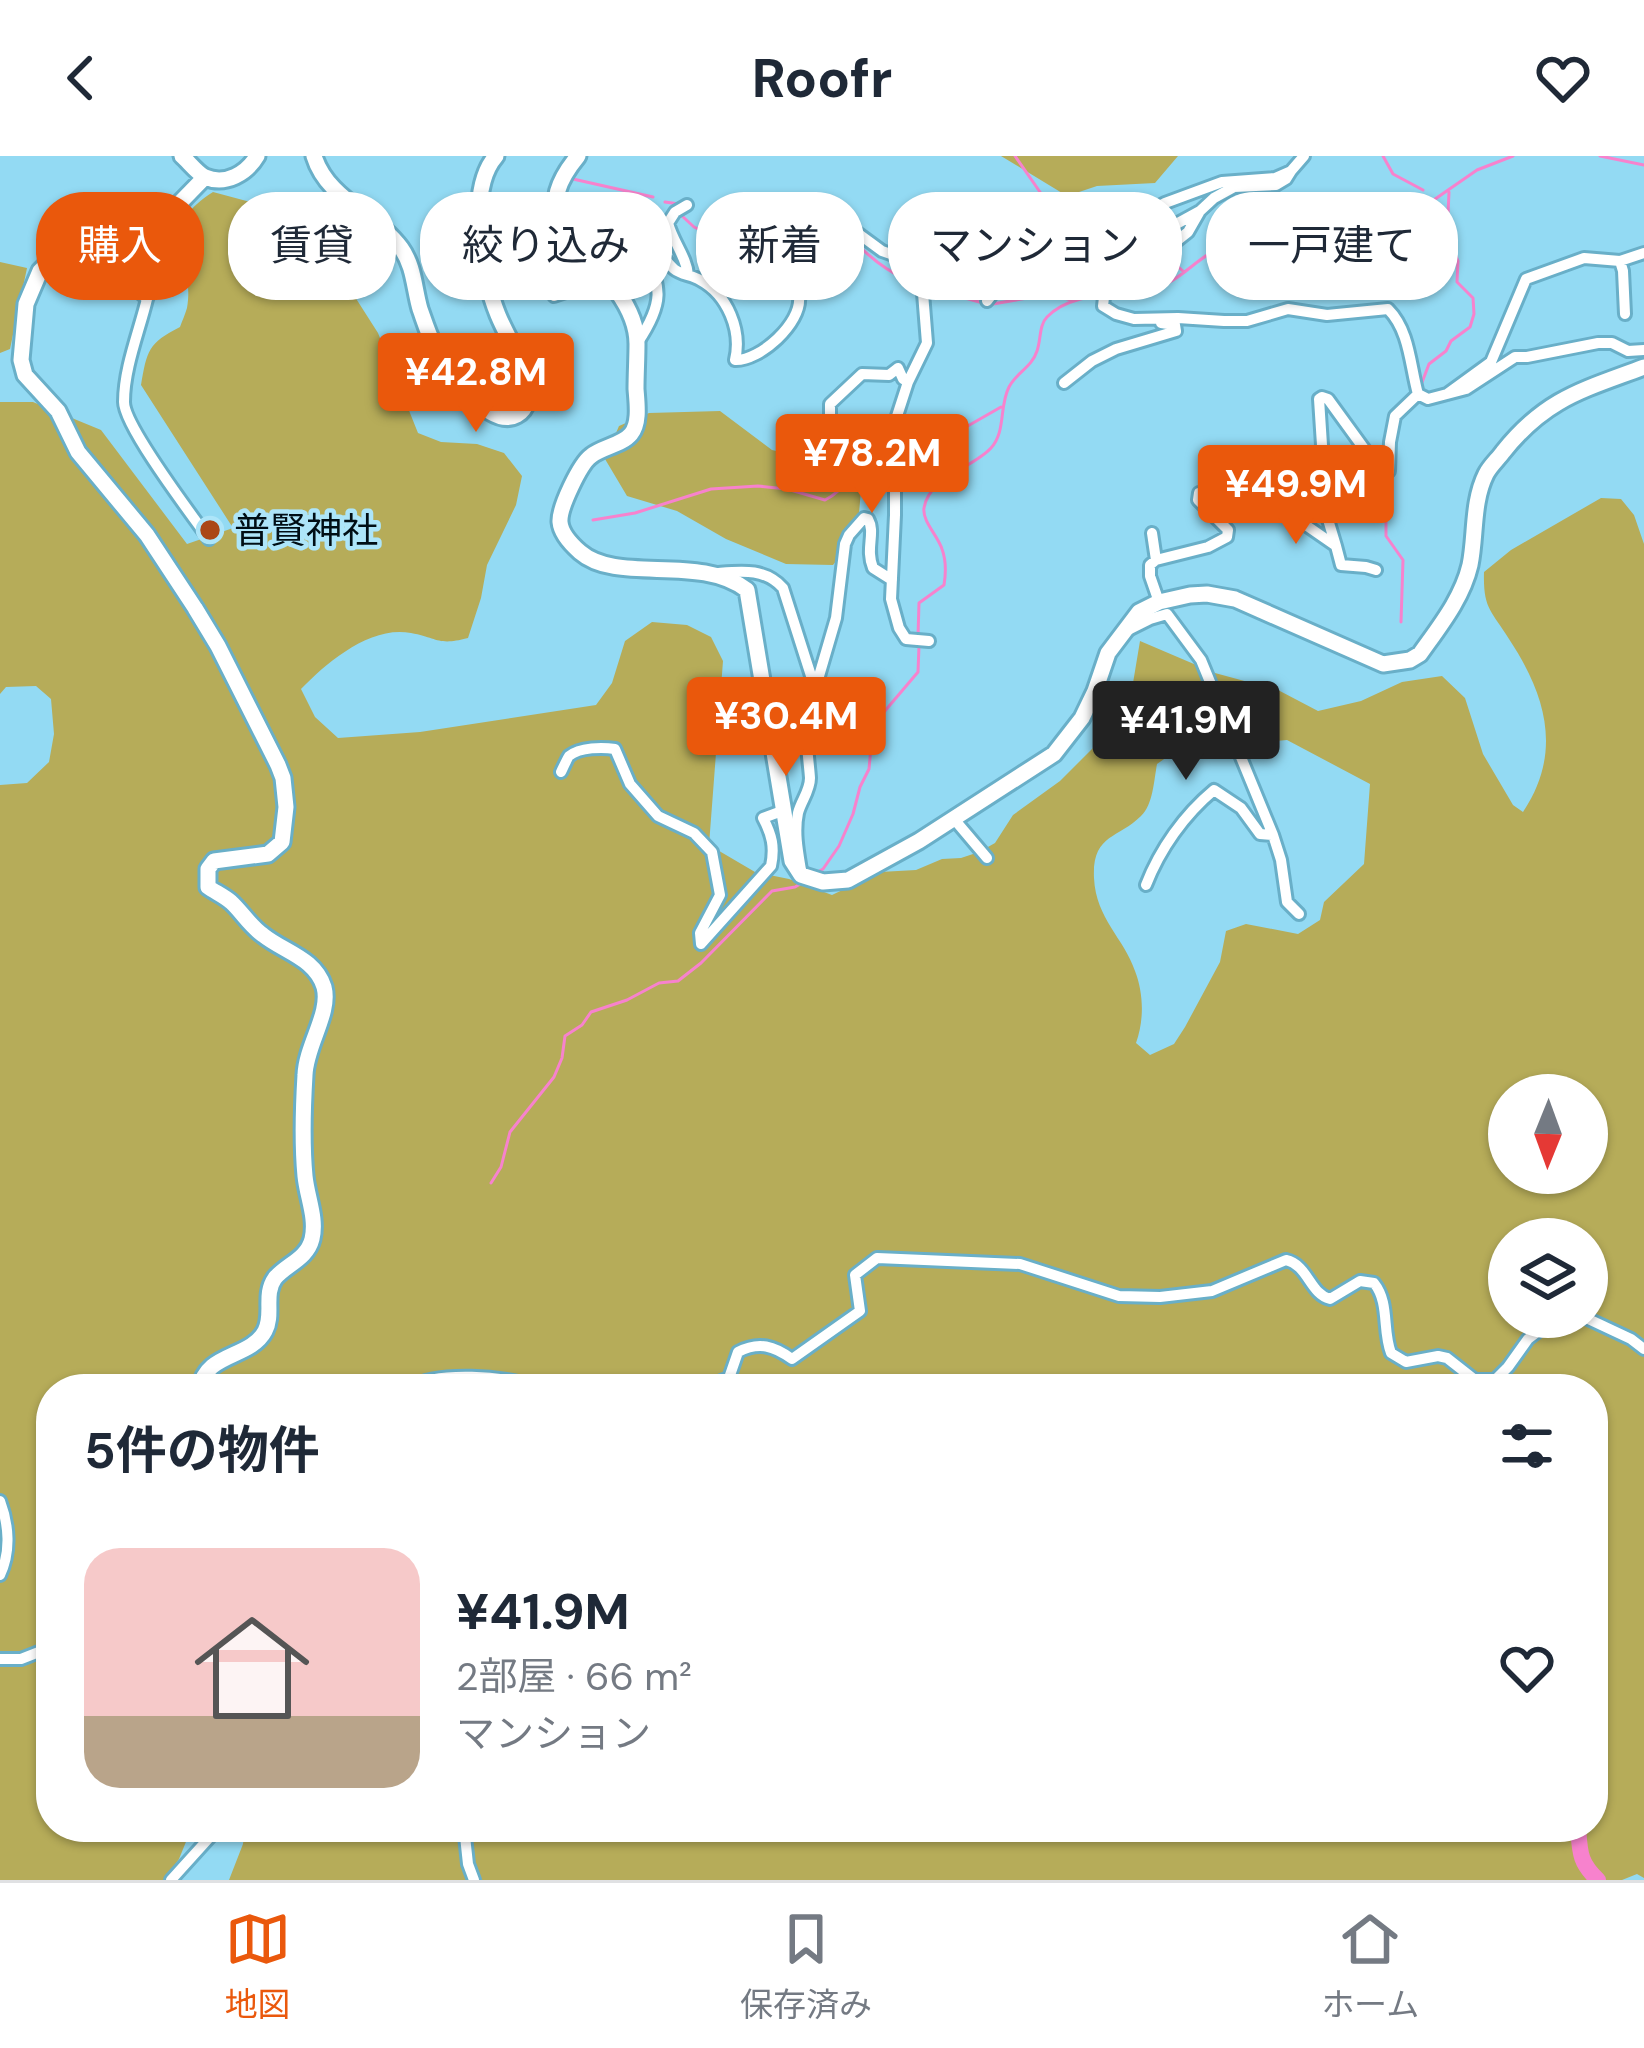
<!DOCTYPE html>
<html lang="ja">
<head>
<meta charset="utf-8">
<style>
  :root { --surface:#fff; --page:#f2f2f3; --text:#1f2937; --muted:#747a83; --line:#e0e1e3; --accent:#ea580c }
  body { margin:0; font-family:"DM Sans","Noto Sans JP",sans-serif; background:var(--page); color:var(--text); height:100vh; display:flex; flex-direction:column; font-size:45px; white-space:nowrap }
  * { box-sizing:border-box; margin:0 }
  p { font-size:39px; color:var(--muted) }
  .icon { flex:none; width:66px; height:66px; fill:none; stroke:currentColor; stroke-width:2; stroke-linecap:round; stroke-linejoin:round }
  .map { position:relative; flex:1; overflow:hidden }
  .side { position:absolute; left:36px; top:1218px; width:1572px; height:468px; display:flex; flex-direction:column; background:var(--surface); border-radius:48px; box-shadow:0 3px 9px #0004 }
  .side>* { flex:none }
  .guide { position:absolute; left:36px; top:36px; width:1572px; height:108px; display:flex; gap:24px }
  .needle { width:78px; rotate:181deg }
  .tools { position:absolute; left:1488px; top:918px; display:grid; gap:24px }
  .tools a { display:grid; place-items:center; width:120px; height:120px; border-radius:50%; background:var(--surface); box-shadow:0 3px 9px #0004; font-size:60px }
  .price { position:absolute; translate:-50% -102px; padding:0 27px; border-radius:12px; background:var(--accent); color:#fff; font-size:39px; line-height:78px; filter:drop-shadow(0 3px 6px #0008) }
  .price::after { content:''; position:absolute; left:50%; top:72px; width:36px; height:27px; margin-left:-18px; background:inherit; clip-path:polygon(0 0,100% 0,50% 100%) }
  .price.on { background:#222; color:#fff }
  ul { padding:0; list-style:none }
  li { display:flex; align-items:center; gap:36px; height:300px; padding:0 48px }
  li span { display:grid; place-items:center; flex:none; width:336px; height:240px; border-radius:36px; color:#555 }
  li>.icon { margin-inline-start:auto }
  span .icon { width:144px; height:144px; fill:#fffc; stroke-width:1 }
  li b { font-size:51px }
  h2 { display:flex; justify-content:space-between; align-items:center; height:144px; padding:0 48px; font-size:51px }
  .pill { padding:0 42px; border-radius:48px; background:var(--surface); box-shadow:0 3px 9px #0004; font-size:42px; line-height:108px }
  .pill.on { background:var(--accent); color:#fff }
  header { display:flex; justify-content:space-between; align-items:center; height:156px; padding:0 48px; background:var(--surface); font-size:54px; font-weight:700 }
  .tab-bar { display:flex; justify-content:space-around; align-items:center; height:168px; border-top:3px solid var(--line); background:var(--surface); font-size:33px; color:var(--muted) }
  .tab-bar a { display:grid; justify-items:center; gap:6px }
  .tab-bar .on { color:var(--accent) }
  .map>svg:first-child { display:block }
  .green { fill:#b6ac59; fill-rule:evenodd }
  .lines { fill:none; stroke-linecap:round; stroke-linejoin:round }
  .stream { stroke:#f782cd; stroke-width:3 }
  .river { stroke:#f782cd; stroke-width:16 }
  .street-casing { stroke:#69afc8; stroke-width:16 }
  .secondary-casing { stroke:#69afc8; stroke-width:21 }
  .street { stroke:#fff; stroke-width:10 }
  .secondary { stroke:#fff; stroke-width:15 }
  .poi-dot { fill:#ab4716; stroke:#ade5f9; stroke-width:4.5 }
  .labels { text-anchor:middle; stroke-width:9; stroke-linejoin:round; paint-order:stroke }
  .poi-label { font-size:36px; fill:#000e15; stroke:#ade5f9; text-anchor:start }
</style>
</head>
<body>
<header><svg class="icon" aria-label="back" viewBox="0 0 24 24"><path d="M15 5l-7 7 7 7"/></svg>Roofr<svg class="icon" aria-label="heart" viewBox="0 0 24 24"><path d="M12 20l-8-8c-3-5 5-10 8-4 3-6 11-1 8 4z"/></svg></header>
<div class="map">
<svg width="1644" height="1724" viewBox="0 0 1644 1724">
  <rect width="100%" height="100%" fill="#93daf3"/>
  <!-- green -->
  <path class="green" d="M 1001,0 L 1178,0 L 1155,27 L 1097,30 L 1067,40 Z
    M 213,36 L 254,47 L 300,72 L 348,130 L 378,177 L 418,277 L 441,286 L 477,288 L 504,297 L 522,320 L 516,349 L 487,409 L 481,442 L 468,482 C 438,490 438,482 411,477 C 371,469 327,506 301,533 L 315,561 L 338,582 L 420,576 L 596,549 L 612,527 L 625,485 L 652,466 L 687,469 L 711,481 L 723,505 L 709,689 L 755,716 L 789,723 L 832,739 L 880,716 L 916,714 L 942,703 L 961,702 L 979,696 L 995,687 L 1013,659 L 1060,625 L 1120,565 L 1133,527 L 1140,485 L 1215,517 L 1278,534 L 1318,555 L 1361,545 L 1402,526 L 1442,520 L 1465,542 L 1483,598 L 1513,649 L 1523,656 C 1563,596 1546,539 1509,483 C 1491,454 1483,453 1484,416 L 1511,394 L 1601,342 L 1621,343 L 1634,359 L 1644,388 L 1644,1722 L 1637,1718 L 1622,1724 L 229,1724 L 243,1688 L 245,1671 L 1593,1671 L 1593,1233 L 51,1233 L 51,1671 L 192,1671 L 179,1703 L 164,1724 L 0,1724 L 0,629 L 27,627 L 49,606 L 54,578 L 51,543 L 36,530 L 6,531 L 0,538 L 0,246 L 33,246 L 101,274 L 187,388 L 233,372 L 141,229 C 147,195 148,187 180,171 C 182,165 185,159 187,152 C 196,101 153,74 213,36 ZM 1287,584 L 1370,628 L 1364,708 L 1324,746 L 1320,764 L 1298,778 L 1246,768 L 1226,775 L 1220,806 L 1185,871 L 1174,888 L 1150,899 L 1136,887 C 1144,865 1144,838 1135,815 C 1124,782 1096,763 1094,722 C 1092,678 1118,683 1141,660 C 1153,649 1154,624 1157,608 L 1167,601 L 1192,600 L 1215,590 ZM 1509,939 L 1587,939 L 1587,1017 L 1509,1017 ZM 1509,1083 L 1587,1083 L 1587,1161 L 1509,1161 Z
    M 0,106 L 27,112 L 10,193 L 0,197 Z
    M 720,255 L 772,294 L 802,301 L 846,292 L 862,323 L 857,380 L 833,409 L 786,408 L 726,383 L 677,355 L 627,340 L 605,303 L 619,270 L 649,257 Z"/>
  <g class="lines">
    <!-- stream -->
    <path class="stream" d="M 1015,0 L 1049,49 L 1122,68
      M 1383,0 L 1393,18 L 1423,34
      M 1600,0 L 1644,9
      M 573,23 L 653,41
      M 665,46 L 679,48
      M 681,59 L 694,71 L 733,90 L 775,88
      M 1131,71 L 1147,68 L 1153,76
      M 798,89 L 858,89 C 877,108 895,120 920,129
      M 1165,99 L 1184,116
      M 929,132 L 983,147
      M 993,148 L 1050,138 L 1071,144
      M 1421,229 L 1429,208 L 1446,195 L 1451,185 L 1470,171 L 1474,158 L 1473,142 L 1457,126 L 1458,105 L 1447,80 L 1449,36
      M 1397,251 L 1410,238
      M 899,294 L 915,298 L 933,294 L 959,275 L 1001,251
      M 1386,318 L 1386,380 L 1403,404 L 1401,466
      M 593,364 L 635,357 L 711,333 L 758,330 L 787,333 L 825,344 C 851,331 851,306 889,294
      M 918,480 L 919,447 L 944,429 C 946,417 946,404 942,393 C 938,380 922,365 924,352 C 929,321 973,312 991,292 C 1006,276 999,250 1009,231 C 1016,217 1032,211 1037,195 C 1041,184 1039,169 1047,161 C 1073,134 1119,141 1152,133 C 1180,127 1197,100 1223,91 C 1239,85 1254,92 1269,91 C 1284,89 1297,74 1312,74 C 1340,73 1358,110 1387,97 L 1412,59 L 1477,14 L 1513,0
      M 816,717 L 823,713 L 839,690 L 853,658 L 860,631 L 869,613 L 873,569 L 918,516 L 919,490
      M 491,1027 L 501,1011 L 510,976 L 554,921 L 562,902 L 565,880 L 582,869 L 591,856 L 627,844 L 659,827 L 678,825 L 701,807 L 772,735 L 795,731 L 802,727"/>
    <!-- river -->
    <path class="river" d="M 1578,1671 C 1580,1696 1579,1706 1598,1724"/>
    <defs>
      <path id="street" d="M 687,49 L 675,56 L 668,67 C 673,86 687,102 688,119
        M 102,75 L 133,131 L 147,143 C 139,176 124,212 124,246 C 124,270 191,358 209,383
        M 1110,89 L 1125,92 L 1136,90 L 1200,55
        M 1620,105 L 1623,115 L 1625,158
        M 554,140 L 566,136 L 566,113 L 553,93 L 548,61 L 555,53
        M 147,143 L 151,134 L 173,122
        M 987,145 C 1011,112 1026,110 1064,101
        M 638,186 C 672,135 655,126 637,76 L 643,59 L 649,53 C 651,73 658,99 674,113 C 681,119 692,119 700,124 C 728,139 742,175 735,204 C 760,205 802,167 799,141 C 797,125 787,110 782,95 L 785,89 C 806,80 830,75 852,73 L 882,95 L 905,103 L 954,110
        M 1064,227 L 1092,205 L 1116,193 L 1176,175 L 1175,169 L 1161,167
        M 1418,238 L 1428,243 L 1466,233 L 1515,201 L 1527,201 L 1598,187 L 1612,187 L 1628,195 L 1644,194
        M 1447,238 L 1491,206 L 1526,123 L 1584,102 L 1620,105 L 1644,97
        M 824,276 L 830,264 L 830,248 L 862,218 L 889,219 L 898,212 L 903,223 L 908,226
        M 1152,377 L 1156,404
        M 1336,390 L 1341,409 L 1366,411 L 1376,414
        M 717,417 C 742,415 765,412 783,432 L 813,526
        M 1159,446 L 1150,420 L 1150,409 L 1156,404 L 1208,391 L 1227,381 L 1228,374 L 1198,344 L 1199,337 L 1216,337 L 1260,325 L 1269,326 L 1297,363 L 1336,390 L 1317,327 L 1316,317 L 1322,289 L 1319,243 L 1322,241 L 1328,243 L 1381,316 L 1389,315 L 1390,286 L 1395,260 L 1418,238 C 1410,210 1410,175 1388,153 L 1327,159 L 1288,153 L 1247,165 L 1224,165 L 1178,162 L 1134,163 L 1116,158 L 1103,150 L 1105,133 L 1141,121 L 1164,95 L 1188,76 L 1200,55 L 1214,42 L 1234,31 L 1276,29 L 1286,23 L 1291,15
        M 1128,474 L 1150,463 L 1167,458 L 1201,504 L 1273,679 L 1281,704 L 1287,746 L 1299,758
        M 929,485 L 906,483 L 899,472 L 891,443 L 895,359 L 895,278 L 897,260 L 908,226 L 927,187 L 923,137 L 926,128 L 998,85 L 1006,84 L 1067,100 L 1092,96 L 1110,89 L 1130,66 L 1165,47 L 1222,26 L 1275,22 L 1291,15 L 1304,0
        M 561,616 C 562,614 568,601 569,600 C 580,591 603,591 615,593 L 630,628 L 658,660 L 694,677 L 712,696 L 720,739 L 700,777 L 701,788
        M 954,663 L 987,702
        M 801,714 C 798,696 794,676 798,657 C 801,645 810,635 810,622 C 808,593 798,543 819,520 L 836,462 L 845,388 L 849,379 L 864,362 L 868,363 C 876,377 865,392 873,412 L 892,424
        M 1146,729 C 1160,693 1184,659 1214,634 L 1241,652 L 1260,678 L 1273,679
        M 701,788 L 771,710 C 775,691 772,679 763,662 L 782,655
        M 1584,1161 L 1631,1183 L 1644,1193
        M 685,1233 L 709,1230 L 729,1222 L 738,1196 C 759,1185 774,1190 792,1203 L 860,1155 L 855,1119 L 877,1102 L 1020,1108 L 1119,1140 L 1160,1141 L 1212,1135 L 1286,1104 C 1308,1109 1310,1138 1330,1143 L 1360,1125 L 1374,1127 C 1390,1147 1382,1174 1391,1197 L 1406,1206 L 1438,1200 L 1447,1202 L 1475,1224 L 1495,1224 L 1508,1211 L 1528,1183 L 1557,1161
        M 0,1345 C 9,1369 11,1396 0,1419
        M 0,1503 L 21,1503 L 44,1494 L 51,1495
        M 464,1671 L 468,1708 L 474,1724
        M 171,1724 L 219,1671"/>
      <path id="secondary" d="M 182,0 C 188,5 197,17 205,21 C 226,30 247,17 257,0
        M 314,0 C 327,43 376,58 401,92 C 414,110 414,132 420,153 C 424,164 428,177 433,187 C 443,209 489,275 517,259 C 528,253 530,238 528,227 C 522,203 507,181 498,159 C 482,120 466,34 496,0
        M 578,0 C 559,23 548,46 562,75 C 590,105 637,143 637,188 C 637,203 636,218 636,233 C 637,247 640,267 631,278 C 622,289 602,291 591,300 C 580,308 559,352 560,366 C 561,377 572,389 580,396 C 618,429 699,397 747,434 L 792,705 L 801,719 L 823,726 L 848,724 L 919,685 L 1054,598 L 1082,562 L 1095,535 L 1108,497 L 1139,456 L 1159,446 L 1190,439 L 1207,438 L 1235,443 L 1383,508 L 1410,504 L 1420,498 C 1439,471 1462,443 1470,409 C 1476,380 1472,346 1486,318 C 1490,310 1498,303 1503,296 C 1546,242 1583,234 1644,211
        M 200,1233 C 205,1196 250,1203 265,1175 C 274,1158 263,1139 275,1122 C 287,1108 307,1103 312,1083 C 317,1062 307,1041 305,1020 C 302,988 303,952 305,919 C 306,889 331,857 324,831 C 315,802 284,796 263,779 C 250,770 242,756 231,746 C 224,740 215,736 208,731 L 208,713 L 214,705 L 268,698 L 282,686 L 286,651 L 283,622 L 278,609 L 218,490 L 195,452 L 147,379 L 78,296 L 58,255 L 25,219 L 21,204 L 26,148 L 40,115 L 60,95 L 84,79 L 157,65 L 166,61 L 205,21
        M 414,1233 C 435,1218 508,1222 531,1233"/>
    </defs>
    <!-- street casing -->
    <use href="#street" class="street-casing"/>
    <!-- secondary casing -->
    <use href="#secondary" class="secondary-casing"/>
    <!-- street -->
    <use href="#street" class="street"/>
    <!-- secondary -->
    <use href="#secondary" class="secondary"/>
  </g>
  <!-- markers -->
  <circle class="poi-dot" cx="210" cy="374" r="12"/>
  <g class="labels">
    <!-- poi labels -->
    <g class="poi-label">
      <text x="234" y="387">普賢神社</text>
    </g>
  </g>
</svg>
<div class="tools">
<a><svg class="needle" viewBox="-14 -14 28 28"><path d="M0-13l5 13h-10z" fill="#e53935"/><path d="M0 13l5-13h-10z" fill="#747a83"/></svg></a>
<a><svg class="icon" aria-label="layers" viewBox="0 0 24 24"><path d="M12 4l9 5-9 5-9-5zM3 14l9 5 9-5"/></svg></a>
</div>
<b class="price" style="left:476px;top:279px">¥42.8M</b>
<b class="price" style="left:872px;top:360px">¥78.2M</b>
<b class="price" style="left:1296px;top:391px">¥49.9M</b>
<b class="price" style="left:786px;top:623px">¥30.4M</b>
<b class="price on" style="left:1186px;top:627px">¥41.9M</b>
<div class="guide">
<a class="pill on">購入</a>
<a class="pill">賃貸</a>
<a class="pill">絞り込み</a>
<a class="pill">新着</a>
<a class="pill">マンション</a>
<a class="pill">一戸建て</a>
</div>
<section class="side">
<h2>5件の物件<svg class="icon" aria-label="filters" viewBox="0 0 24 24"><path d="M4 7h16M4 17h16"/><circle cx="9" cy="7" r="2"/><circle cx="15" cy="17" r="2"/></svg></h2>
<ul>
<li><span style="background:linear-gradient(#f6c9c9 70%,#b9a48a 0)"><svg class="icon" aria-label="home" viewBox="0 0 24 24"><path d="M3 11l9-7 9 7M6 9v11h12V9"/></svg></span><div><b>¥41.9M</b><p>2部屋 · 66 m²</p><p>マンション</p></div><svg class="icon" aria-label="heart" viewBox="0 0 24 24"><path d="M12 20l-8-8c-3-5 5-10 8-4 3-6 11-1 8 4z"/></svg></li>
</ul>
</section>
</div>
<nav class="tab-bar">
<a class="on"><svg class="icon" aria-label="map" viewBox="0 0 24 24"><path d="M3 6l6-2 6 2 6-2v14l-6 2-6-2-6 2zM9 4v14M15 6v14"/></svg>地図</a>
<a><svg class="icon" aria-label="saved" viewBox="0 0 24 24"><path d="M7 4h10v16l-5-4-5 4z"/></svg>保存済み</a>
<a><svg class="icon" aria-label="home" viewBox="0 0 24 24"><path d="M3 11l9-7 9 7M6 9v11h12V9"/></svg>ホーム</a>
</nav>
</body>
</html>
